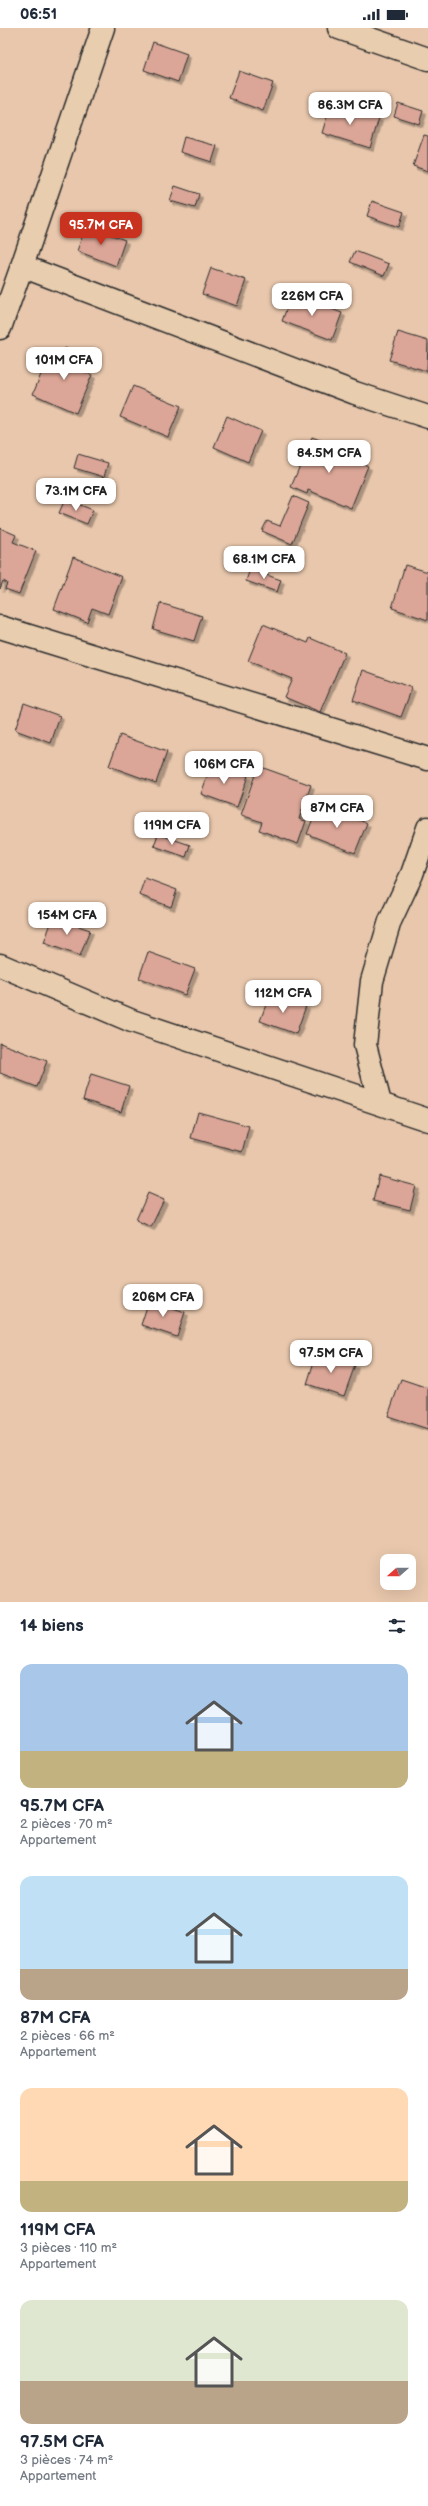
<!DOCTYPE html>
<html lang="fr">
<head>
<meta charset="utf-8">
<style>
  :root { --surface:#fff; --page:#f2f2f3; --text:#1f2937; --muted:#747a83; --accent:#c8321e }
  body { margin:0; font-family:"Balsamiq Sans",sans-serif; background:var(--page); color:var(--text); height:100vh; display:flex; flex-direction:column; font-size:15px; white-space:nowrap }
  * { box-sizing:border-box; margin:0 }
  p { font-size:13px; color:var(--muted) }
  .icon { flex:none; width:22px; height:22px; fill:none; stroke:currentColor; stroke-width:2; stroke-linecap:round; stroke-linejoin:round }
  .map { position:relative; height:1574px; overflow:hidden }
  .panel { display:flex; flex-direction:column; background:var(--surface); flex:1 }
  .panel>* { flex:none }
  .needle { width:26px; rotate:249deg }
  .fabs { position:absolute; left:380px; top:1526px; display:grid; gap:8px }
  .fabs a { display:grid; place-items:center; width:36px; height:36px; border-radius:8px; background:var(--surface); box-shadow:0 4px 16px #0002; font-size:20px }
  .price { position:absolute; translate:-50% -34px; padding:0 9px; border-radius:8px; background:#fff; color:#222; font-size:13px; line-height:26px; filter:drop-shadow(0 1px 2px #0008) }
  .price::after { content:''; position:absolute; left:50%; top:24px; width:12px; height:9px; margin-left:-6px; background:inherit; clip-path:polygon(0 0,100% 0,50% 100%) }
  .price.selected { background:var(--accent); color:#fff }
  ul { padding:0; list-style:none }
  li { display:grid; align-content:center; gap:8px; height:212px; padding:0 20px }
  li span { display:grid; place-items:center; height:124px; border-radius:12px; color:#555 }
  li>.icon { margin-inline-start:auto }
  span .icon { width:72px; height:72px; fill:#fffc; stroke-width:1 }
  li b { font-size:17px }
  h2 { display:flex; justify-content:space-between; align-items:center; height:48px; padding:0 20px; font-size:17px }
  .status { display:flex; justify-content:space-between; align-items:center; height:28px; padding:0 20px; background:var(--surface); direction:ltr }
  .status svg { height:11px; fill:currentColor }
  .map>svg:first-child { display:block }
  .building { fill:#dba697; stroke:#2b2b2b; filter:url(#shadow) }
  .lines { fill:none; stroke-linecap:round; stroke-linejoin:round }
  .minor-casing { stroke:#2b2b2b; stroke-width:25 }
  .minor { stroke:#e8cdaf; stroke-width:22 }
</style>
</head>
<body>
<div class="status"><b>06:51</b><svg viewBox="0 0 49 12"><path d="M0 12V9h3v3zM5 12V6h3v6zM10 12V3h3v9zM15 12V0h3v12zM26 1h20v11H26zM47 4h2v5h-2z"/></svg></div>
<div class="map">
<svg width="428" height="1574" viewBox="0 0 428 1574">
  <defs>
    <filter id="shadow"><feDropShadow dx="3.5" dy="3.5" stdDeviation="0" flood-color="#0004"/></filter>
  </defs>
  <rect width="100%" height="100%" fill="#e8c7ac"/>
  <filter id="ink" filterUnits="userSpaceOnUse"><feTurbulence type="fractalNoise" baseFrequency=".025" numOctaves="2"/><feDisplacementMap in="SourceGraphic" scale="8" xChannelSelector="R" yChannelSelector="G"/><feConvolveMatrix kernelMatrix="1 2 1 2 8 2 1 2 1" color-interpolation-filters="sRGB"/></filter>
  <g filter="url(#ink)">
    <!-- building -->
    <path class="building" d="M 153,14 L 187,26 L 178,54 L 144,42 Z
      M 239,43 L 273,55 L 263,83 L 229,70 Z
      M 331,75 L 379,90 L 370,120 L 322,105 Z
      M 398,75 L 423,83 L 419,96 L 394,88 Z
      M 424,107 L 428,108 L 428,143 L 413,138 Z
      M 184,109 L 217,118 L 212,134 L 180,124 Z
      M 175,158 L 199,166 L 195,180 L 170,173 Z
      M 372,173 L 404,184 L 399,199 L 367,188 Z
      M 86,198 L 125,212 L 116,238 L 77,223 Z
      M 355,223 L 389,236 L 384,248 L 350,234 Z
      M 211,240 L 246,252 L 237,278 L 202,266 Z
      M 292,266 L 342,285 L 332,312 L 282,293 Z
      M 398,304 L 428,313 L 427,343 L 389,332 Z
      M 65,320 L 83,328 L 78,341 L 92,347 L 76,385 L 33,366 L 48,329 L 59,334 Z
      M 133,358 L 181,378 L 168,409 L 120,389 Z
      M 227,388 L 261,403 L 248,434 L 214,419 Z
      M 312,409 L 328,415 L 326,420 L 368,438 L 351,480 L 308,462 L 307,466 L 291,459 Z
      M 78,426 L 108,435 L 104,449 L 74,440 Z
      M 293,468 L 309,475 L 292,516 L 262,503 L 267,493 L 280,498 Z
      M 65,471 L 93,482 L 87,496 L 59,485 Z
      M 0,500 L 16,507 L 13,514 L 36,523 L 19,566 L 5,561 L 7,555 L 3,553 L 0,561 Z
      M 73,529 L 122,549 L 108,586 L 92,580 L 87,594 L 54,581 Z
      M 405,537 L 428,544 L 428,592 L 392,580 Z
      M 250,541 L 281,552 L 277,564 L 246,553 Z
      M 160,575 L 202,588 L 194,613 L 153,601 Z
      M 263,596 L 308,615 L 310,610 L 345,625 L 320,684 L 284,669 L 292,651 L 248,633 Z
      M 363,642 L 412,660 L 401,689 L 353,672 Z
      M 24,675 L 60,688 L 51,715 L 15,702 Z
      M 120,707 L 167,724 L 156,755 L 109,738 Z
      M 212,735 L 248,748 L 237,779 L 201,766 Z
      M 258,738 L 311,757 L 299,791 L 306,793 L 298,816 L 259,802 L 262,794 L 241,787 Z
      M 318,777 L 367,795 L 355,825 L 307,806 Z
      M 158,806 L 190,817 L 186,829 L 154,818 Z
      M 145,850 L 177,862 L 171,879 L 139,867 Z
      M 53,889 L 90,902 L 80,928 L 44,915 Z
      M 148,924 L 195,941 L 185,967 L 139,950 Z
      M 270,966 L 306,978 L 296,1006 L 260,993 Z
      M 0,1015 L 47,1033 L 37,1059 L 0,1045 Z
      M 91,1046 L 129,1058 L 121,1084 L 83,1072 Z
      M 198,1084 L 249,1098 L 242,1124 L 191,1110 Z
      M 379,1148 L 416,1158 L 410,1182 L 373,1173 Z
      M 148,1165 L 164,1172 L 151,1199 L 136,1192 Z
      M 149,1272 L 185,1284 L 177,1309 L 141,1297 Z
      M 317,1324 L 355,1337 L 344,1368 L 307,1356 Z
      M 401,1351 L 428,1360 L 428,1401 L 388,1388 Z"/>
    <g class="lines">
      <defs>
        <path id="minor" d="M 339,0 L 428,31
          M 22,238 L 103,0
          M 0,300 L 22,238 L 355,365 L 428,389
          M 0,599 L 428,731
          M 0,937 L 132,993 L 428,1092
          M 380,1075 L 365,1017 L 372,953 L 390,893 L 412,846 L 428,800"/>
      </defs>
      <!-- minor casing -->
      <use href="#minor" class="minor-casing"/>
      <!-- minor -->
      <use href="#minor" class="minor"/>
    </g>
  </g>
</svg>
<div class="fabs">
<a><svg class="needle" viewBox="-14 -14 28 28"><path d="M0-13l5 13h-10z" fill="#e53935"/><path d="M0 13l5-13h-10z" fill="#747a83"/></svg></a>
</div>
<b class="price" style="left:350px;top:98px">86.3M CFA</b>
<b class="price selected" style="left:101px;top:218px">95.7M CFA</b>
<b class="price" style="left:312px;top:289px">226M CFA</b>
<b class="price" style="left:64px;top:353px">101M CFA</b>
<b class="price" style="left:329px;top:446px">84.5M CFA</b>
<b class="price" style="left:76px;top:484px">73.1M CFA</b>
<b class="price" style="left:264px;top:552px">68.1M CFA</b>
<b class="price" style="left:224px;top:757px">106M CFA</b>
<b class="price" style="left:337px;top:801px">87M CFA</b>
<b class="price" style="left:172px;top:818px">119M CFA</b>
<b class="price" style="left:67px;top:908px">154M CFA</b>
<b class="price" style="left:283px;top:986px">112M CFA</b>
<b class="price" style="left:163px;top:1290px">206M CFA</b>
<b class="price" style="left:331px;top:1346px">97.5M CFA</b>
</div>
<section class="panel">
<h2>14 biens<svg class="icon" aria-label="filters" viewBox="0 0 24 24"><path d="M4 7h16M4 17h16"/><circle cx="9" cy="7" r="2"/><circle cx="15" cy="17" r="2"/></svg></h2>
<ul>
<li><span style="background:linear-gradient(#a9c7e8 70%,#c2b280 0)"><svg class="icon" aria-label="home" viewBox="0 0 24 24"><path d="M3 11l9-7 9 7M6 9v11h12V9"/></svg></span><div><b>95.7M CFA</b><p>2 pièces · 70 m²</p><p>Appartement</p></div></li>
<li><span style="background:linear-gradient(#bfe0f5 75%,#b9a48a 0)"><svg class="icon" aria-label="home" viewBox="0 0 24 24"><path d="M3 11l9-7 9 7M6 9v11h12V9"/></svg></span><div><b>87M CFA</b><p>2 pièces · 66 m²</p><p>Appartement</p></div></li>
<li><span style="background:linear-gradient(#ffd9b3 75%,#c2b280 0)"><svg class="icon" aria-label="home" viewBox="0 0 24 24"><path d="M3 11l9-7 9 7M6 9v11h12V9"/></svg></span><div><b>119M CFA</b><p>3 pièces · 110 m²</p><p>Appartement</p></div></li>
<li><span style="background:linear-gradient(#dfe7d0 65%,#b9a48a 0)"><svg class="icon" aria-label="home" viewBox="0 0 24 24"><path d="M3 11l9-7 9 7M6 9v11h12V9"/></svg></span><div><b>97.5M CFA</b><p>3 pièces · 74 m²</p><p>Appartement</p></div></li>
</ul>
</section>
</body>
</html>
